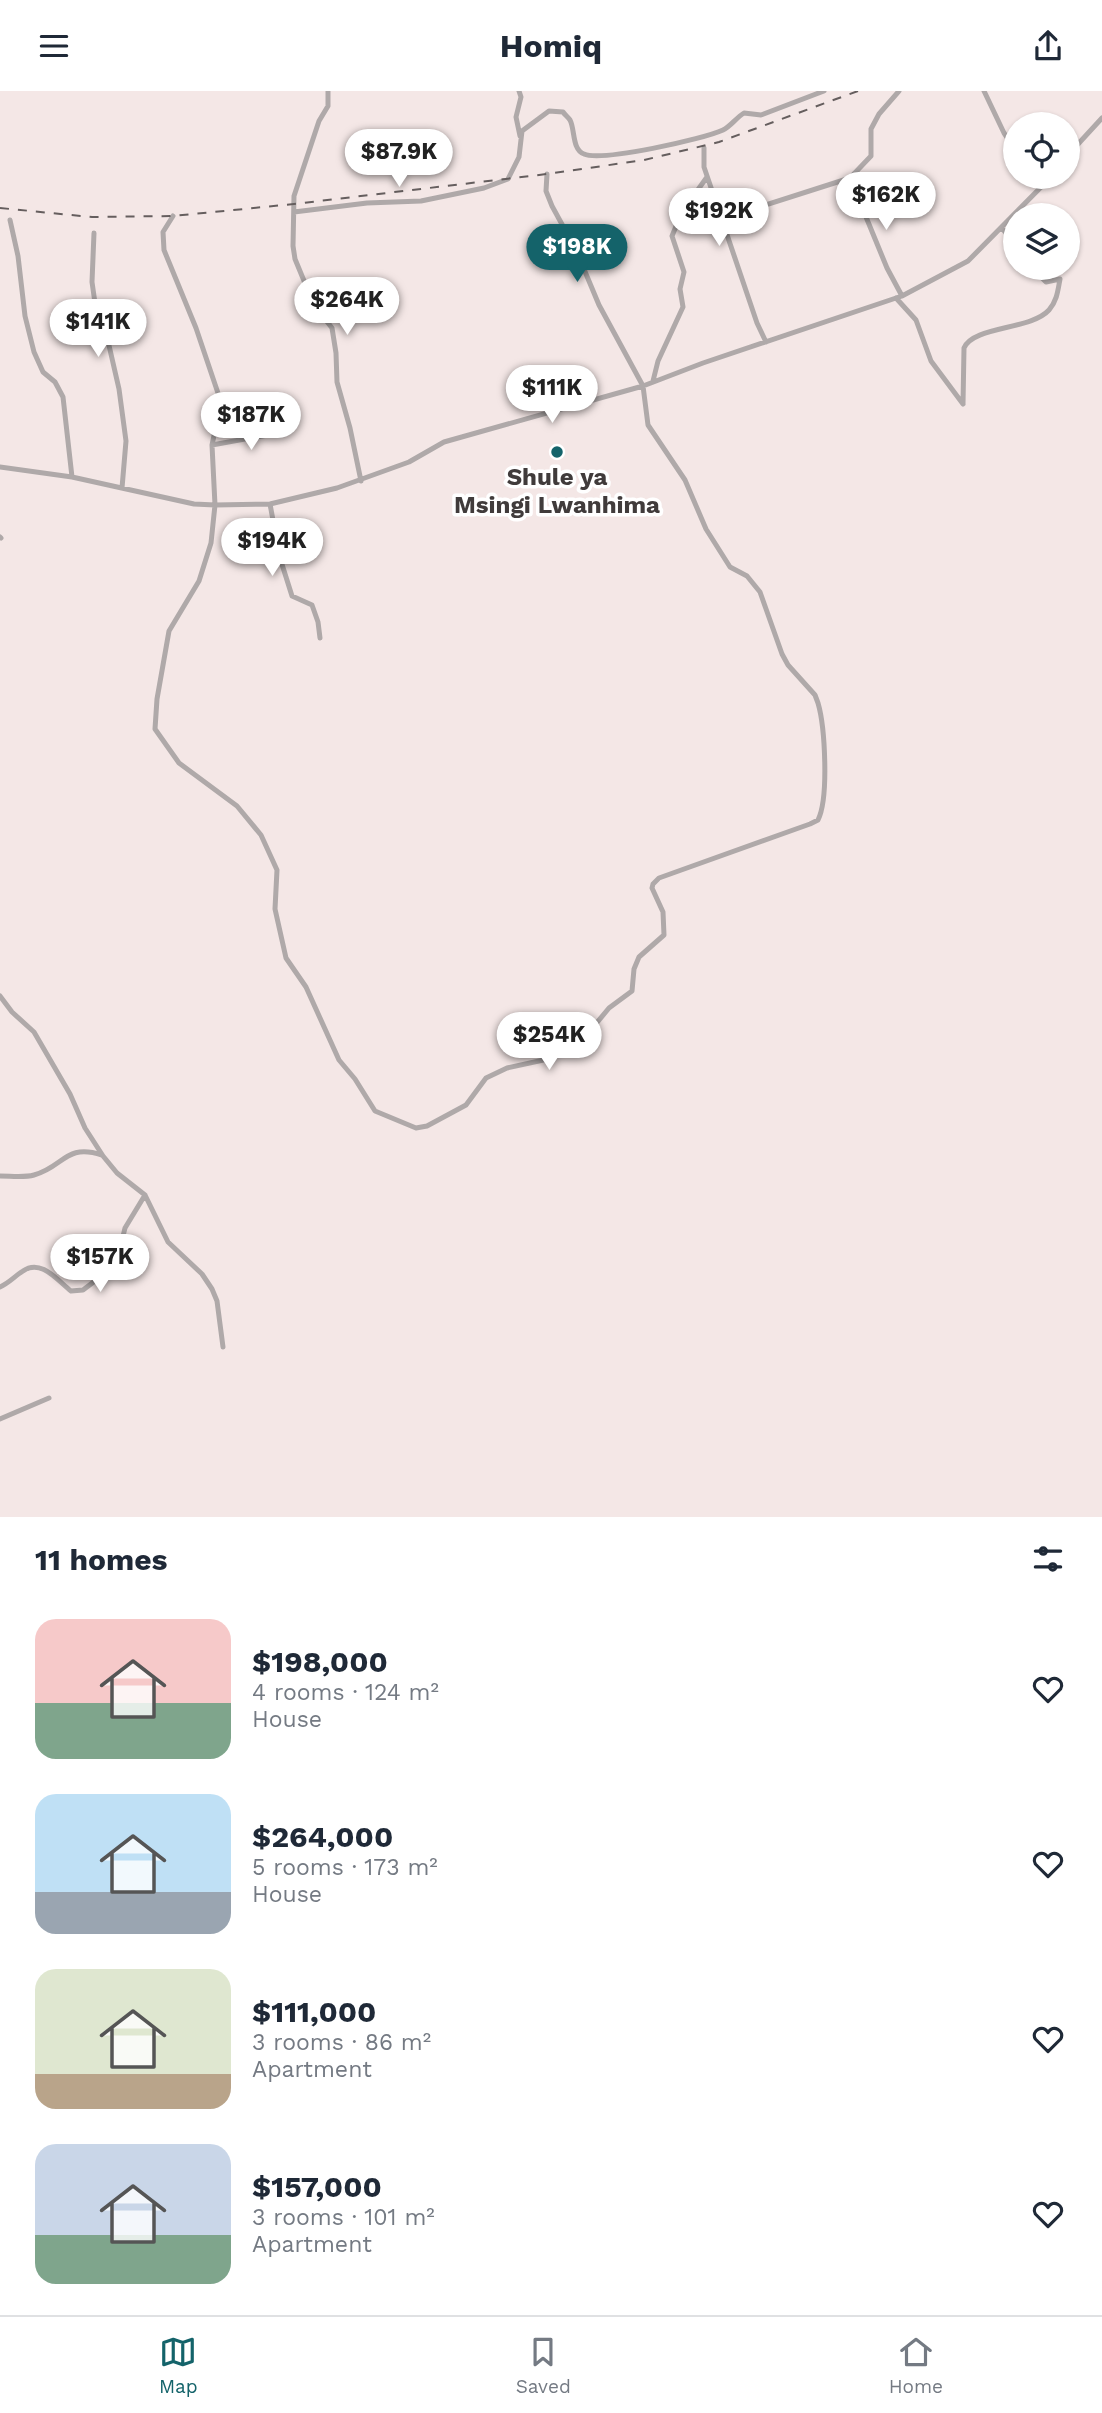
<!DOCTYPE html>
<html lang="en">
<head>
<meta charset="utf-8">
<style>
  :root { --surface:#fff; --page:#f2f2f3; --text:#1f2937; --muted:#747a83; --line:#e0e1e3; --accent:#14636a }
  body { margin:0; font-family:"Work Sans",sans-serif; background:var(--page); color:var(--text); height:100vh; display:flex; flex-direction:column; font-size:26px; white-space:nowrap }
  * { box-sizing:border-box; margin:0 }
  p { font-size:23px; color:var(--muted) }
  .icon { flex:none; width:38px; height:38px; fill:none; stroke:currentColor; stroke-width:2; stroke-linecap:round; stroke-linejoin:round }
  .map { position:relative; height:1426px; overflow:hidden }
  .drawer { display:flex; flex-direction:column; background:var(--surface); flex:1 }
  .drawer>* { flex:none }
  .buttons { position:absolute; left:1003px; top:21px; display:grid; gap:14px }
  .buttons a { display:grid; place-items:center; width:77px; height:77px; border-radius:50%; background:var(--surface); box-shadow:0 2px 5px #0004; font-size:35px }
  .price { position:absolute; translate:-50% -60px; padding:0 16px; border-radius:24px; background:#fff; color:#222; font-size:23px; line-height:46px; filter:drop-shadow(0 2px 4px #0008) }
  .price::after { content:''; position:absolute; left:50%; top:42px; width:21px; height:16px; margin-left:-10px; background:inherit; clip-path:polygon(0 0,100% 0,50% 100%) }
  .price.selected { background:var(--accent); color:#fff }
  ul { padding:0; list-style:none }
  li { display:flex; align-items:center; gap:21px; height:175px; padding:0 35px }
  li span { display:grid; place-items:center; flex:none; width:196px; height:140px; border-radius:21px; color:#555 }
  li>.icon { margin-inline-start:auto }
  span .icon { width:84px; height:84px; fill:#fffc; stroke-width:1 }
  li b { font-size:30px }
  h2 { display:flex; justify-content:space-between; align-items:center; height:84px; padding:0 35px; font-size:30px }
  header { display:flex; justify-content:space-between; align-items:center; height:91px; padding:0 35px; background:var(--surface); font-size:32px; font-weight:700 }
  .tabs { display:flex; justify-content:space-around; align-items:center; height:98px; border-top:2px solid var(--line); background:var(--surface); font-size:19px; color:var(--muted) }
  .tabs a { display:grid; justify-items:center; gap:4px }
  .tabs .selected { color:var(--accent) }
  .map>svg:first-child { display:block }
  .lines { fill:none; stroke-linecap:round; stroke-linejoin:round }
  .minor { stroke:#afa9a9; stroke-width:5 }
  .rail { stroke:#655e5e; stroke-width:2; stroke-dasharray:9 9; stroke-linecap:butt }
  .poi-dot { fill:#14636a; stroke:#fff; stroke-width:2.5 }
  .labels { text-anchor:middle; stroke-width:7; stroke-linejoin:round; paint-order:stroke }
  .poi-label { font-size:24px; font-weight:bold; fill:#403b3b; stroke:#fff }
</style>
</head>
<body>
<header><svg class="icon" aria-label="menu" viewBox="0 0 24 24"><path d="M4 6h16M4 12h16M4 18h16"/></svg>Homiq<svg class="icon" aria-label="share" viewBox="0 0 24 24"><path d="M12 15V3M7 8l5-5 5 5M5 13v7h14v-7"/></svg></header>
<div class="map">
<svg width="1102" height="1426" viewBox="0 0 1102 1426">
  <rect width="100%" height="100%" fill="#f4e7e6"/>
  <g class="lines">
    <!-- minor -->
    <path class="minor" d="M 328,0 L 328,15 L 319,30 L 294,105 L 293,155 L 295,168 L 314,214 L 332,237 L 336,262 L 337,291 L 350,337 L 361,390
      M 519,0 L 521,6 L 516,26 L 520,45
      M 984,0 L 1004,42 L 1015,58
      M 704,57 L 704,76 L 757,232 L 766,251
      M 1068,64 L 1102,27
      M 850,87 L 887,177 L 902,205
      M 294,121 L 367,112 L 421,110 L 484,97 L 508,88 L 519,66 L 522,40 L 549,20 L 563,21 C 565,24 568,26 570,29 C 575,38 572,59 584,63 C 601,71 704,48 723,39 C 731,35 736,27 744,22 L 761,24 L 824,0
      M 173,125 L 163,141 L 164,159 L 196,237 L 221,311 L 212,354 L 215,414 L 211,452 L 199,490 L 169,540 L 157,608 L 155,638 L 179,672 L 237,715 L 261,744 L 277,779 L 275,818 L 286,867 L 306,896 L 339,969 L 355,988 L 375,1020 L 416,1037 L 427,1035 L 466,1014 L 486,987 L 507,977 L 548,968 L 568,958 L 585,946 L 609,917 L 632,900 L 634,878 L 639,866 L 664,844 L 663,821 L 652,797 L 653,793 L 659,787 L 810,733 L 818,729 C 829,707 825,636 818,612 L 815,604 L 788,574 L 782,563 L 760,501 L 747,485 L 730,476 L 706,438 L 685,389 L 648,334 L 643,295 L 599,214 L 576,159 L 552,115 L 546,100 L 547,83
      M 721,125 L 759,116 L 850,87 L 871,65 L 871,38 L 879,23 L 899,0
      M 10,129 L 18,165 L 25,225 L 34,261 L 43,281 L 55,291 L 63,306 L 72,386
      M 1002,137 L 1015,154
      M 94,142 L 92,191 L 95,212 L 108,250 L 119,298 L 126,350 L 122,397
      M 1032,177 L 1046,191 L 1060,188
      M 896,207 L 916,229 L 931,270 L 963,313
      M 653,290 L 658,270 L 683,216 L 680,198 L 684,181 L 672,145 L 682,121 L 707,86
      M 963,313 L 964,257 C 973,235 1031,239 1049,219 C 1057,210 1058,199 1060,188
      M 212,354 L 284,341
      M 0,376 L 72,386 L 194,413 L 215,414 L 270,413 L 337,397 L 409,371 L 444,351 L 643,295 L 703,272 L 902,205 L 968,170 L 1051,86
      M 270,413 L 280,467 L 292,505 L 312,514 L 318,531 L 320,547
      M 0,446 L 1,447
      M 0,905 L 12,921 L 34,941 L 70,1003 L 85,1037 L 103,1065 L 117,1082 L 145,1104 L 168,1151 L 202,1183 L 212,1198 L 217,1210 L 223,1256
      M 0,1085 C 11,1085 24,1087 34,1084 C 64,1076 65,1052 102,1064
      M 0,1196 C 9,1192 15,1185 23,1180 C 41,1167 58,1190 71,1200 L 83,1199 L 116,1174 L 125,1137 L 145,1104
      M 0,1328 L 49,1307"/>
    <!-- rail -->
    <path class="rail" d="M 0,117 L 92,126 L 173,125 L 294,113 L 547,83 L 644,69 L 719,51 L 858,0"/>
  </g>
  <!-- markers -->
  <circle class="poi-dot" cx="557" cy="361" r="7"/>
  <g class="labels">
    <!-- poi labels -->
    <g class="poi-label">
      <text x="557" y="394">Shule ya<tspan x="557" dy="28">Msingi Lwanhima</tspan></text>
    </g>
  </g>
</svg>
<div class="buttons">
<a><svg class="icon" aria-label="locate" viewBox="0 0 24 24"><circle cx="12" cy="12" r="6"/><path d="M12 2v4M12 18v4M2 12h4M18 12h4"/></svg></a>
<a><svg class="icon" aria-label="layers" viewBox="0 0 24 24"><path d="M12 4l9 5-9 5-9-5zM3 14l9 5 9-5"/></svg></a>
</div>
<b class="price" style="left:399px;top:98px">$87.9K</b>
<b class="price" style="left:886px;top:141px">$162K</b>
<b class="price" style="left:719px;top:157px">$192K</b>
<b class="price selected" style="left:577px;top:193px">$198K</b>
<b class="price" style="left:347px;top:246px">$264K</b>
<b class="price" style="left:98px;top:268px">$141K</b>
<b class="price" style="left:552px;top:334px">$111K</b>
<b class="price" style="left:251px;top:361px">$187K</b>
<b class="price" style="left:272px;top:487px">$194K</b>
<b class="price" style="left:549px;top:981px">$254K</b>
<b class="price" style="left:100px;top:1203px">$157K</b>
</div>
<section class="drawer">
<h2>11 homes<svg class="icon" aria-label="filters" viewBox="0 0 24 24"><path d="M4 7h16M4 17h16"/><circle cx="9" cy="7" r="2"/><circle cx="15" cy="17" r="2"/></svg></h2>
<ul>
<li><span style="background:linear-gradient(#f6c9c9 60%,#7fa58c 0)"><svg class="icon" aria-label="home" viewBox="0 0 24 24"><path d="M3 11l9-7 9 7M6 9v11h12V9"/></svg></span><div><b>$198,000</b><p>4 rooms · 124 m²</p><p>House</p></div><svg class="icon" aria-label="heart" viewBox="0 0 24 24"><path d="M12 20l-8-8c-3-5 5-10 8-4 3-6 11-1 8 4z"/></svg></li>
<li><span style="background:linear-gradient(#bfe0f5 70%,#9aa5b1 0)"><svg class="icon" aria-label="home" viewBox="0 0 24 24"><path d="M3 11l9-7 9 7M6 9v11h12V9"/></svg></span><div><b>$264,000</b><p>5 rooms · 173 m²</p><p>House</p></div><svg class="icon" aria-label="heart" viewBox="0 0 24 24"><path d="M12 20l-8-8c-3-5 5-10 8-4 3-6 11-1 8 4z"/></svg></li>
<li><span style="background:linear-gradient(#dfe7d0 75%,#b9a48a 0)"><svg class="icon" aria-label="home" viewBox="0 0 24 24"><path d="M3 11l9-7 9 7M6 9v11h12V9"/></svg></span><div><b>$111,000</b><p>3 rooms · 86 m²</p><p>Apartment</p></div><svg class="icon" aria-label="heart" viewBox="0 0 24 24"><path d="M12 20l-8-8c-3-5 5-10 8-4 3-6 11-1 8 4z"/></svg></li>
<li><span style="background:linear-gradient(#c9d6e8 65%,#7fa58c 0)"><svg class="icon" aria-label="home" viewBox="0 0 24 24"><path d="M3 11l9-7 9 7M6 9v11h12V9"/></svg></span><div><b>$157,000</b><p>3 rooms · 101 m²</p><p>Apartment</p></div><svg class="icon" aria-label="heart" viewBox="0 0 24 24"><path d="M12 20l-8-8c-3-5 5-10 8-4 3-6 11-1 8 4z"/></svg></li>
</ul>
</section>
<nav class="tabs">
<a class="selected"><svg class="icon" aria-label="map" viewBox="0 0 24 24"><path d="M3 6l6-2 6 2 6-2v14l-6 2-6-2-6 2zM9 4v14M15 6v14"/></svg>Map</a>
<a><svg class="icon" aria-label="saved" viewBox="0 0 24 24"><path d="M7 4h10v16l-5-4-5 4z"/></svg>Saved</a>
<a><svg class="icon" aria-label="home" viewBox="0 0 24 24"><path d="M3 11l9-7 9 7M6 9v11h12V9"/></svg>Home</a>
</nav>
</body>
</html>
